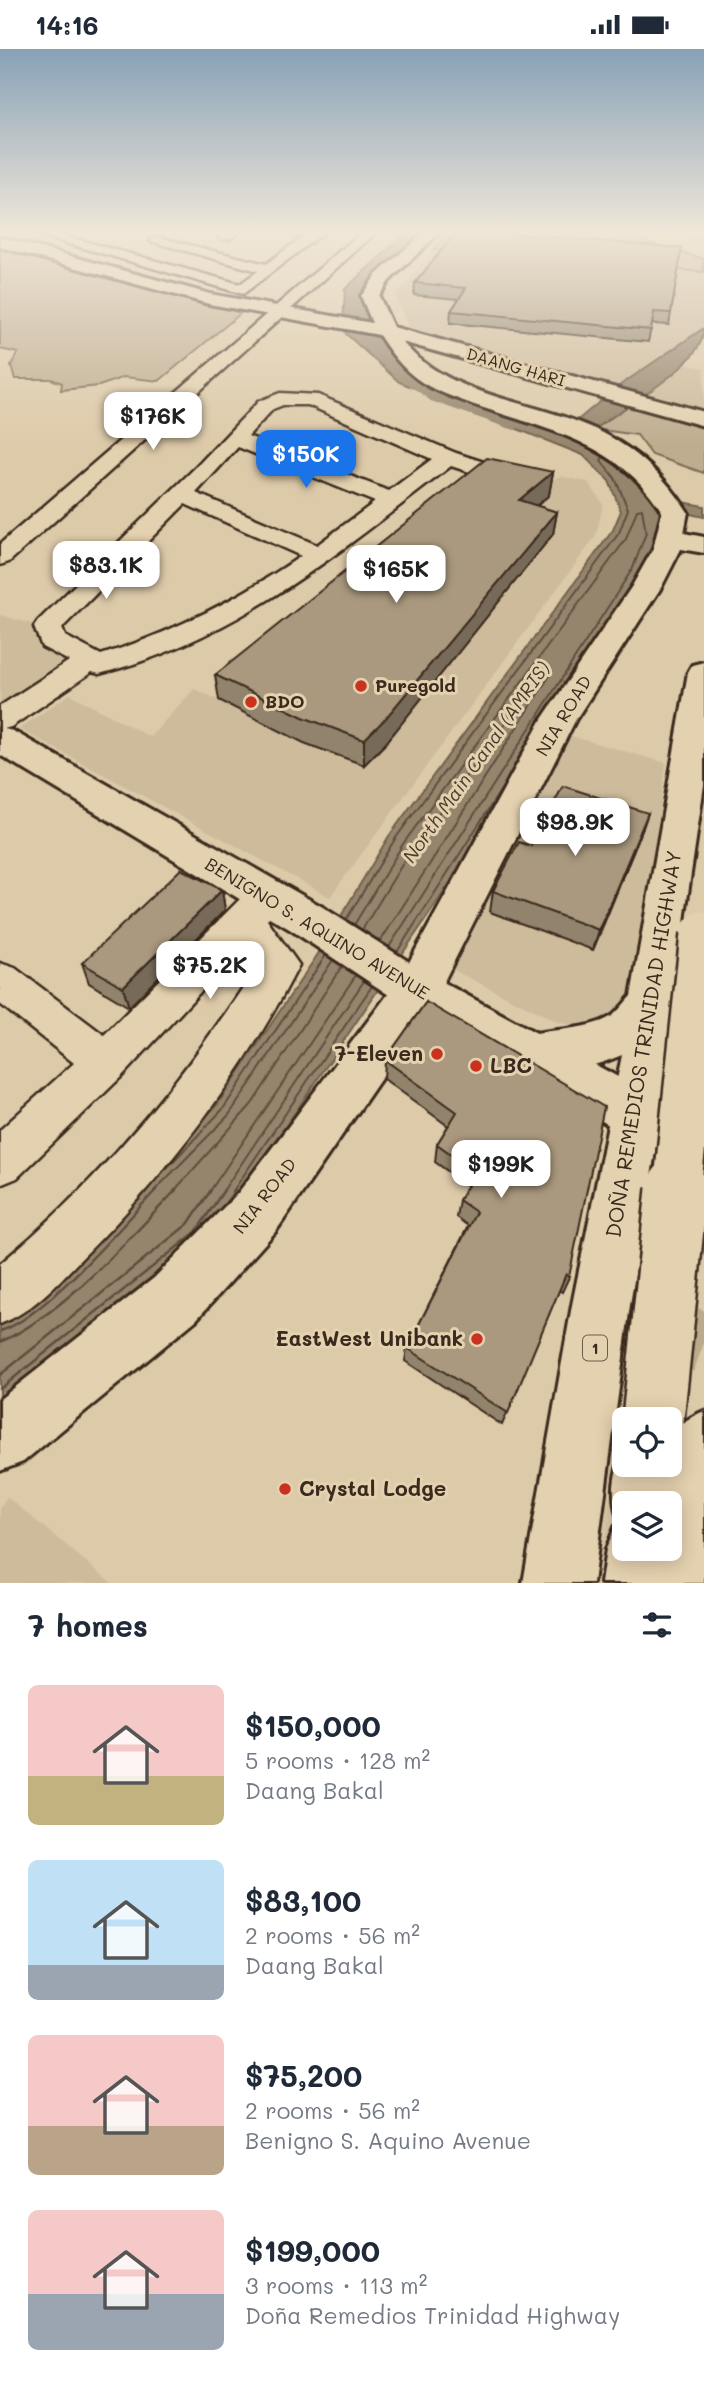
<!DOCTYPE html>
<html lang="en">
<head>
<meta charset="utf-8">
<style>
  :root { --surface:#fff; --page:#f6f6f7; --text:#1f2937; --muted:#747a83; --accent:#1a73e8 }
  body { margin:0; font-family:Mali,sans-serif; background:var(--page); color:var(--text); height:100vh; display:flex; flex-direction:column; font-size:26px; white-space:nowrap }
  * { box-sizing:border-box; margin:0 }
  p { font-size:23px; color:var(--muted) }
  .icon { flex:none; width:38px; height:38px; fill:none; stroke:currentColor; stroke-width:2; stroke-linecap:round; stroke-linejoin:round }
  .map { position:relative; height:1534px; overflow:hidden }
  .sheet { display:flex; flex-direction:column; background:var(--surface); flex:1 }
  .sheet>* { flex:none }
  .fabs { position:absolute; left:612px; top:1358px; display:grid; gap:14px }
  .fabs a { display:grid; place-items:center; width:70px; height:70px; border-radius:10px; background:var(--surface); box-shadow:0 4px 18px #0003; font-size:35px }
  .price { position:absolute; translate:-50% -60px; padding:0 16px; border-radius:14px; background:#fff; color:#222; font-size:23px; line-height:46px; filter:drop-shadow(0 2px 4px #0008) }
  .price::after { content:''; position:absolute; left:50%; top:42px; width:21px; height:16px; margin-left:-10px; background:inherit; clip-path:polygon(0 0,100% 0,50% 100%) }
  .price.active { background:var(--accent); color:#fff }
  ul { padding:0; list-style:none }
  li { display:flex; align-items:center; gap:21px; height:175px; padding:0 28px }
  li span { display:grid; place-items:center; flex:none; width:196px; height:140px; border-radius:10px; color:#555 }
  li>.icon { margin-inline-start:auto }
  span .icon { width:84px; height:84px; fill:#fffc; stroke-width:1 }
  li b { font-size:30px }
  h2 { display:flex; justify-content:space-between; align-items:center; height:84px; padding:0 28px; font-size:30px }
  .status { display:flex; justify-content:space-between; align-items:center; height:49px; padding:0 35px; background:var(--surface); direction:ltr }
  .status svg { height:19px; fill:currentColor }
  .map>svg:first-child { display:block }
  .built { fill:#cebb9c }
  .green { fill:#bfad90; stroke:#7d6c57; stroke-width:2 }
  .water { fill:#96856d; stroke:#72614d; stroke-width:2 }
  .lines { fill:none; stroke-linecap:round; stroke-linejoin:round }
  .shore-far1 { stroke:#5f4e3e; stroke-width:2 }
  .shore { stroke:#5f4e3e; stroke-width:2.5 }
  .canal { fill:#96856d; fill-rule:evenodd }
  .highway-tunnel { stroke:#bdaa8d; stroke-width:61; stroke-dasharray:61 31; stroke-linecap:butt }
  .street-casing { stroke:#3b2a1e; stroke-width:5 }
  .secondary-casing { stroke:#3b2a1e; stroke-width:6 }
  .primary-casing { stroke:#3b2a1e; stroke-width:6 }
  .highway-casing { stroke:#3b2a1e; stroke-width:6 }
  .street { fill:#e4d1af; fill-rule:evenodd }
  .secondary { fill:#e4d1af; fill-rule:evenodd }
  .primary { fill:#e4d1af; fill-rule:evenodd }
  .highway { fill:#e4d1af; fill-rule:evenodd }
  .highway-bridge-far1-casing { stroke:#3b2a1e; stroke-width:52; stroke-linecap:butt }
  .highway-bridge-casing { stroke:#3b2a1e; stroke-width:66; stroke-linecap:butt }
  .highway-bridge-far1 { stroke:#e4d1af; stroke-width:47 }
  .highway-bridge { stroke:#e4d1af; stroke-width:61 }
  .wall { fill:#92846c; stroke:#3b2a1e; stroke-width:2 }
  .shaded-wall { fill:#776b58; stroke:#3b2a1e; stroke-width:2 }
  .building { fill:#aa997e; stroke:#3b2a1e; stroke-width:2 }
  .poi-dot { fill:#c8321e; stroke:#e4d1af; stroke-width:2.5 }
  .labels { text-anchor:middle; stroke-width:6; stroke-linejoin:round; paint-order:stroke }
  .far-street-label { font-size:16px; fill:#3b2a1e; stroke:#e4d1af }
  .shield { fill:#e4d1af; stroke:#6e5c4a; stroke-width:2 }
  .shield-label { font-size:16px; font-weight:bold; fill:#3b2a1e }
  .poi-label { font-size:18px; font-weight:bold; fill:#3b2a1e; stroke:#e4d1af; text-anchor:start }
  .street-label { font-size:18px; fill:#3b2a1e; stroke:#e4d1af }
  .water-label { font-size:19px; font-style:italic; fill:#4d3c2e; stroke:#e4d1af }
  .near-street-label { font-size:21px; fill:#3b2a1e; stroke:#e4d1af }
  .near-poi-label { font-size:21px; font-weight:bold; fill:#3b2a1e; stroke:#e4d1af; text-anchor:end }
</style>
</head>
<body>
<div class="status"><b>14:16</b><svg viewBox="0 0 49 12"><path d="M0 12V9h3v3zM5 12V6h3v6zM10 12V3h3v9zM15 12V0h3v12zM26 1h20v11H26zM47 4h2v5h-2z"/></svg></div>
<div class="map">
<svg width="704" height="1534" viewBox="0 0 704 1534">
  <rect width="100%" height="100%" fill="#ddcaa9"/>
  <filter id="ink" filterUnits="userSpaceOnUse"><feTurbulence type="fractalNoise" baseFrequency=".0143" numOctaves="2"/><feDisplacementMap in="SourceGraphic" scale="14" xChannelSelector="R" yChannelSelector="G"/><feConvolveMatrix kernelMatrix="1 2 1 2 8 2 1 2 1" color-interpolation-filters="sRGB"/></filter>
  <g filter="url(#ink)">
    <!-- built -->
    <path class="built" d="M 560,181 L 704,181 L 704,192 L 638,187 Z
      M 433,201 L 704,223 L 704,279 L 616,339 L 411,283 L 395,248 Z
      M 686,315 L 704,319 L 704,363 L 642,346 Z
      M 559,427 L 588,433 L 603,455 L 596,487 L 330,848 L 19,680 L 70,645 L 150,688 L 194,640 L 219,651 Z
      M 0,566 L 43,578 L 90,603 L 0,659 Z
      M 571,687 L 666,714 L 656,790 L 623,978 L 583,979 L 558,973 L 445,917 Z
      M 7,1448 L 112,1534 L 0,1534 L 0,1458 Z"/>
    <!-- green -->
    <path class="green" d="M 450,181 L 560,181 L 638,187 L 646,193 L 704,210 L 704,223 L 433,201 Z
      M 0,197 L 241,264 L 159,332 L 124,328 L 99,337 L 61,341 L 62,334 L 51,330 L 15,330 L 11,317 L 18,304 L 0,300 Z
      M 631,355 L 704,376 L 704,424 L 652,406 L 637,386 L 595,380 Z"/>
    <!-- water -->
    <path class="water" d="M 409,181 L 433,181 L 374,235 C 378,269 378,299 408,321 L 573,375 L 616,339 L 704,279 C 704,318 623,356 596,380 L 650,447 L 704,457 L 704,468 L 658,458 L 662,465 L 660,498 L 463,815 L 207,1194 L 0,1360 L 0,1268 L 125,1152 L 217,1056 L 320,902 L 389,787 L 613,481 L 621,462 L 609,432 L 583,406 L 399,333 L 346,285 L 343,276 L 345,240 Z"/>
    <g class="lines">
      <!-- shore-far1 -->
      <path class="shore-far1" d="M 346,871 L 395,790 L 619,484 L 628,460 L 615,429 L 601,412 L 603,408
        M 354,876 L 403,795 L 626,490 L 637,461 L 642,460 L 646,484 L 633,519 L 389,898
        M 362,881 L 411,801 L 546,620 L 551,619 L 552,623 L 380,893
        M 397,903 L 502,739
        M 165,1121 L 223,1060 L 326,906
        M 154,1142 L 229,1066 L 333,911
        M 174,1142 L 252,1055 L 342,917
        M 210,1142 L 356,926
        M 223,1142 L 364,932
        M 233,1142 L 372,937"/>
      <!-- shore -->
      <path class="shore" d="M 225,1155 L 235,1141
        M 0,1282 C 42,1271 123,1175 156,1141
        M 0,1293 C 62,1266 129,1190 176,1141
        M 54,1306 L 156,1225
        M 0,1326 L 188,1175 L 211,1141
        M 0,1340 L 196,1183 L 224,1141"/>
      <!-- canal -->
      <path class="canal" d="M 399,315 L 443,344 L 522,371 L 524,375 L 515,381 L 508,379 L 431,352 L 393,324 L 393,316 Z"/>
      <!-- highway-tunnel -->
      <path class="highway-tunnel" d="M 601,1256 L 704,1294"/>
      <defs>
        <path id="street" d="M 21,181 L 43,181 L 240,235 L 258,222 L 150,192 L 157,188 L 266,215 L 312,181 L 327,181 L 243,245 Z
          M 226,181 L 242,181 L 230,190 L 220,190 L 218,187 Z
          M 364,181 L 379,181 L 9,513 L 0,516 L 0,495 Z
          M 280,344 L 318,346 L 456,404 L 502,419 L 505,424 L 494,431 L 451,417 C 342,501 236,591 99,625 L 92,623 L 11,678 L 0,681 L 0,657 L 69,612 L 42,598 L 34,578 L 38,572 L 197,417 L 259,352 ZM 283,356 L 308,356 L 432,410 L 389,442 L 248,387 L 273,360 ZM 238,398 L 375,453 L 317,496 L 196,444 ZM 185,455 L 301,507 C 238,550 174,583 101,606 L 65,587 L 62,579 Z
          M 259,840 L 273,845 L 278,855 L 267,871 L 299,916 C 244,1024 165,1128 78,1213 C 55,1237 31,1263 0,1275 L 0,1215 C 101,1131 186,1027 257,917 L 243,897 L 122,1027 L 17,1129 L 0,1136 L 0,1081 L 74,1014 L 0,955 L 0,914 L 15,919 L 104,986 L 245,845 Z"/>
        <path id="secondary" d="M 427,181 L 442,181 L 389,232 L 379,247 L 393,278 L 704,363 L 704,377 L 402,293 C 453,352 537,350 603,384 C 638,402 667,430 688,463 L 684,484 L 704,488 L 704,504 L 681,500 L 662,537 L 576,670 L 433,954 L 276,1182 L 196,1271 L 23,1413 L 0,1422 L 0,1350 L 154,1229 L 238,1144 L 401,928 L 542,670 L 632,537 L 653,500 L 662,463 C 611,379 512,377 432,339 C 409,328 392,307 379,286 L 209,255 L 0,198 L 0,188 L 210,245 L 372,274 L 361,247 L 377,225 Z"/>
        <path id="primary" d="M 0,679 L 13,682 L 321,857 L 433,928 L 655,1048 L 662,1065 L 655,1082 L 637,1089 L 619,1082 L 401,954 L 291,881 L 0,706 Z"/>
        <path id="highway" d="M 704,613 L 704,736 L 685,865 L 669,1017 L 630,1256 L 593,1534 L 523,1534 L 572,1256 L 622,1006 C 591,1019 543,1032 511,1020 L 504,1005 L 511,990 C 540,979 588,983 612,967 C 619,962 625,953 631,947 L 688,623 L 692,616 Z
          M 704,1362 L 704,1534 L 601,1534 L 606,1500 L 616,1476 L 620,1474 C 609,1447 614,1423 625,1396 L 625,1416 L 670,1416 C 670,1385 674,1375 704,1362 ZM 625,1454 L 670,1454 L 670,1500 L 625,1500 Z"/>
      </defs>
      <!-- street casing -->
      <use href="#street" class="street-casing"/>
      <!-- secondary casing -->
      <use href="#secondary" class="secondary-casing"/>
      <!-- primary casing -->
      <use href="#primary" class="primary-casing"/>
      <!-- highway casing -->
      <use href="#highway" class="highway-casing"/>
      <!-- street -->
      <use href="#street" class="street"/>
      <!-- secondary -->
      <use href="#secondary" class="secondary"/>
      <!-- primary -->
      <use href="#primary" class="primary"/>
      <!-- highway -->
      <use href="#highway" class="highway"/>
      <defs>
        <path id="highway-bridge-far1" d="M 677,1142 L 704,886"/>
        <path id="highway-bridge" d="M 653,1370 L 677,1141"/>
      </defs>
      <!-- highway-bridge-far1 casing -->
      <use href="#highway-bridge-far1" class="highway-bridge-far1-casing"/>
      <!-- highway-bridge casing -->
      <use href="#highway-bridge" class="highway-bridge-casing"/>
      <!-- highway-bridge-far1 -->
      <use href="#highway-bridge-far1" class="highway-bridge-far1"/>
      <!-- highway-bridge -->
      <use href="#highway-bridge" class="highway-bridge"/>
    </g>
    <!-- wall -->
    <path class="wall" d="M 500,184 L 671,264 L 669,276 L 652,275 L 648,293 L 450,274 L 451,262 L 459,250 L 414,246 L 415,234 Z
      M 553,423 L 549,446 L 537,457 L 557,463 L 553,485 L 385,695 L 364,716 L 304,694 L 219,651 L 215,626 Z
      M 648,764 L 641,784 L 593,901 L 490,863 L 493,842 L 531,797 Z
      M 222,841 L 225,861 L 129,958 L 89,934 L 82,914 Z
      M 426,953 L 569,1228 L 562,1243 L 559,1241 L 502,1376 L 405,1312 L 407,1299 L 468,1177 L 456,1168 L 459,1151 L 468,1137 L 435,1113 L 437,1095 L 448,1077 L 384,1030 L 385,1011 Z"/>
    <!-- shaded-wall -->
    <path class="shaded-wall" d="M 553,423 L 549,446 L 516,474 L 519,451 Z
      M 557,463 L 553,485 L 385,695 L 364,716 L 364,691 Z
      M 648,764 L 641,784 L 593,901 L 599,881 Z
      M 222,841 L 225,861 L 129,958 L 123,938 Z"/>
    <!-- building -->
    <path class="building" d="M 458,181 L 500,181 L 500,184 L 682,199 L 671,264 L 654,263 L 651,281 L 451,262 L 466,239 L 415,234 Z
      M 487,409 L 553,423 L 519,451 L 557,463 L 385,670 L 364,691 L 303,668 L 215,626 Z
      M 563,737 L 648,764 L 599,881 L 493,842 L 519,793 L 531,797 Z
      M 181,820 L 222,841 L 123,938 L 82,914 Z
      M 426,953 L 604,1058 L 569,1228 L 566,1225 L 508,1364 L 407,1299 L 476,1163 L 459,1151 L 476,1123 L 437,1095 L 457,1063 L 385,1011 Z"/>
  </g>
  <!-- sky -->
  <linearGradient id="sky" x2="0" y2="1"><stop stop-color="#87a1b7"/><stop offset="0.46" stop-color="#f0e7d8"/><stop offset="1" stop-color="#f0e7d8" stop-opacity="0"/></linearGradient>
  <rect width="704" height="396" fill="url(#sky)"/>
  <!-- markers -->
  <g class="poi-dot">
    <circle cx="361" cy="637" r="7"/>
    <circle cx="251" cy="653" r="7"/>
    <circle cx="437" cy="1005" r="7"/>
    <circle cx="476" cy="1017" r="7"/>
    <circle cx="477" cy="1290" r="7"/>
    <circle cx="285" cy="1440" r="7"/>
  </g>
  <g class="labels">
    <!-- far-street labels -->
    <g class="far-street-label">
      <text transform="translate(516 318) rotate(16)" y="6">DAANG HARI</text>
    </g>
    <!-- shield labels -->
    <rect class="shield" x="583" y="1286.5" width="24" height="25" rx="5"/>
    <g class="shield-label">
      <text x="595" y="1305">1</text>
    </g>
    <!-- poi labels -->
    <g class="poi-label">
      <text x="375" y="643">Puregold</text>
      <text x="265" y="659">BDO</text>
    </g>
    <!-- street labels -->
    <g class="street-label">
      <text transform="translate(564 667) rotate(-59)" y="6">NIA ROAD</text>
      <text transform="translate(317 880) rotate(31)" y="6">BENIGNO S. AQUINO AVENUE</text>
      <text transform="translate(265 1147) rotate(-52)" y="6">NIA ROAD</text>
    </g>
    <!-- water labels -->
    <g class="water-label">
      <text transform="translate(476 713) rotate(-55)" y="7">North Main Canal (AMRIS)</text>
    </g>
    <!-- near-street labels -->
    <g class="near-street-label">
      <text transform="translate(644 995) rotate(-81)" y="7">DOÑA REMEDIOS TRINIDAD HIGHWAY</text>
    </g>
    <!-- near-poi labels -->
    <g class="near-poi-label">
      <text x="423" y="1012">7-Eleven</text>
      <text x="490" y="1024" text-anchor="start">LBC</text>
      <text x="463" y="1297">EastWest Unibank</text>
      <text x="299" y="1447" text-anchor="start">Crystal Lodge</text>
    </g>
  </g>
</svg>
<div class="fabs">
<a><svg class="icon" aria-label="locate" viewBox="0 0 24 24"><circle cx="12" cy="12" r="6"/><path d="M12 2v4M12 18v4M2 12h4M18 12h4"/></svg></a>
<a><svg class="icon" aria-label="layers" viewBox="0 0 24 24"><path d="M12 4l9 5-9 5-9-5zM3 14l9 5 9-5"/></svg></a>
</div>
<b class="price" style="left:153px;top:403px">$176K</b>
<b class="price active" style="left:306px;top:441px">$150K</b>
<b class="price" style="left:106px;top:552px">$83.1K</b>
<b class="price" style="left:396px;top:556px">$165K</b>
<b class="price" style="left:575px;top:809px">$98.9K</b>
<b class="price" style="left:210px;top:952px">$75.2K</b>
<b class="price" style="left:501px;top:1151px">$199K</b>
</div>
<section class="sheet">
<h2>7 homes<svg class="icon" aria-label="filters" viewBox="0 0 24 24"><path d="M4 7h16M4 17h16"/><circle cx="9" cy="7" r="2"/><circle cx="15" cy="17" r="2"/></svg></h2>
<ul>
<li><span style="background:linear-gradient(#f6c9c9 65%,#c2b280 0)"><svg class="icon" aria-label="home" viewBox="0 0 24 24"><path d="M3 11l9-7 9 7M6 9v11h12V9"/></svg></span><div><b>$150,000</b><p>5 rooms · 128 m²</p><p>Daang Bakal</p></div></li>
<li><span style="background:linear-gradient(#bfe0f5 75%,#9aa5b1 0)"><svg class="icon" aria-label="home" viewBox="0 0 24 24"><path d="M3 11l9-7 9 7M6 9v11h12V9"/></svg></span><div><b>$83,100</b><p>2 rooms · 56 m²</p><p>Daang Bakal</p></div></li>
<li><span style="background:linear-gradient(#f6c9c9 65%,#b9a48a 0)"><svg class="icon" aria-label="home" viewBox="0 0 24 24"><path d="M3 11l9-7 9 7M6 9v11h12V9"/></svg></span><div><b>$75,200</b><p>2 rooms · 56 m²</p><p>Benigno S. Aquino Avenue</p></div></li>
<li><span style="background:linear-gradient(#f6c9c9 60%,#9aa5b1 0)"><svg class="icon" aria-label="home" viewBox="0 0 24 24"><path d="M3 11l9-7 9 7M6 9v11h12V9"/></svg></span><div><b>$199,000</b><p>3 rooms · 113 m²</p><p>Doña Remedios Trinidad Highway</p></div></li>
</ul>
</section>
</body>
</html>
